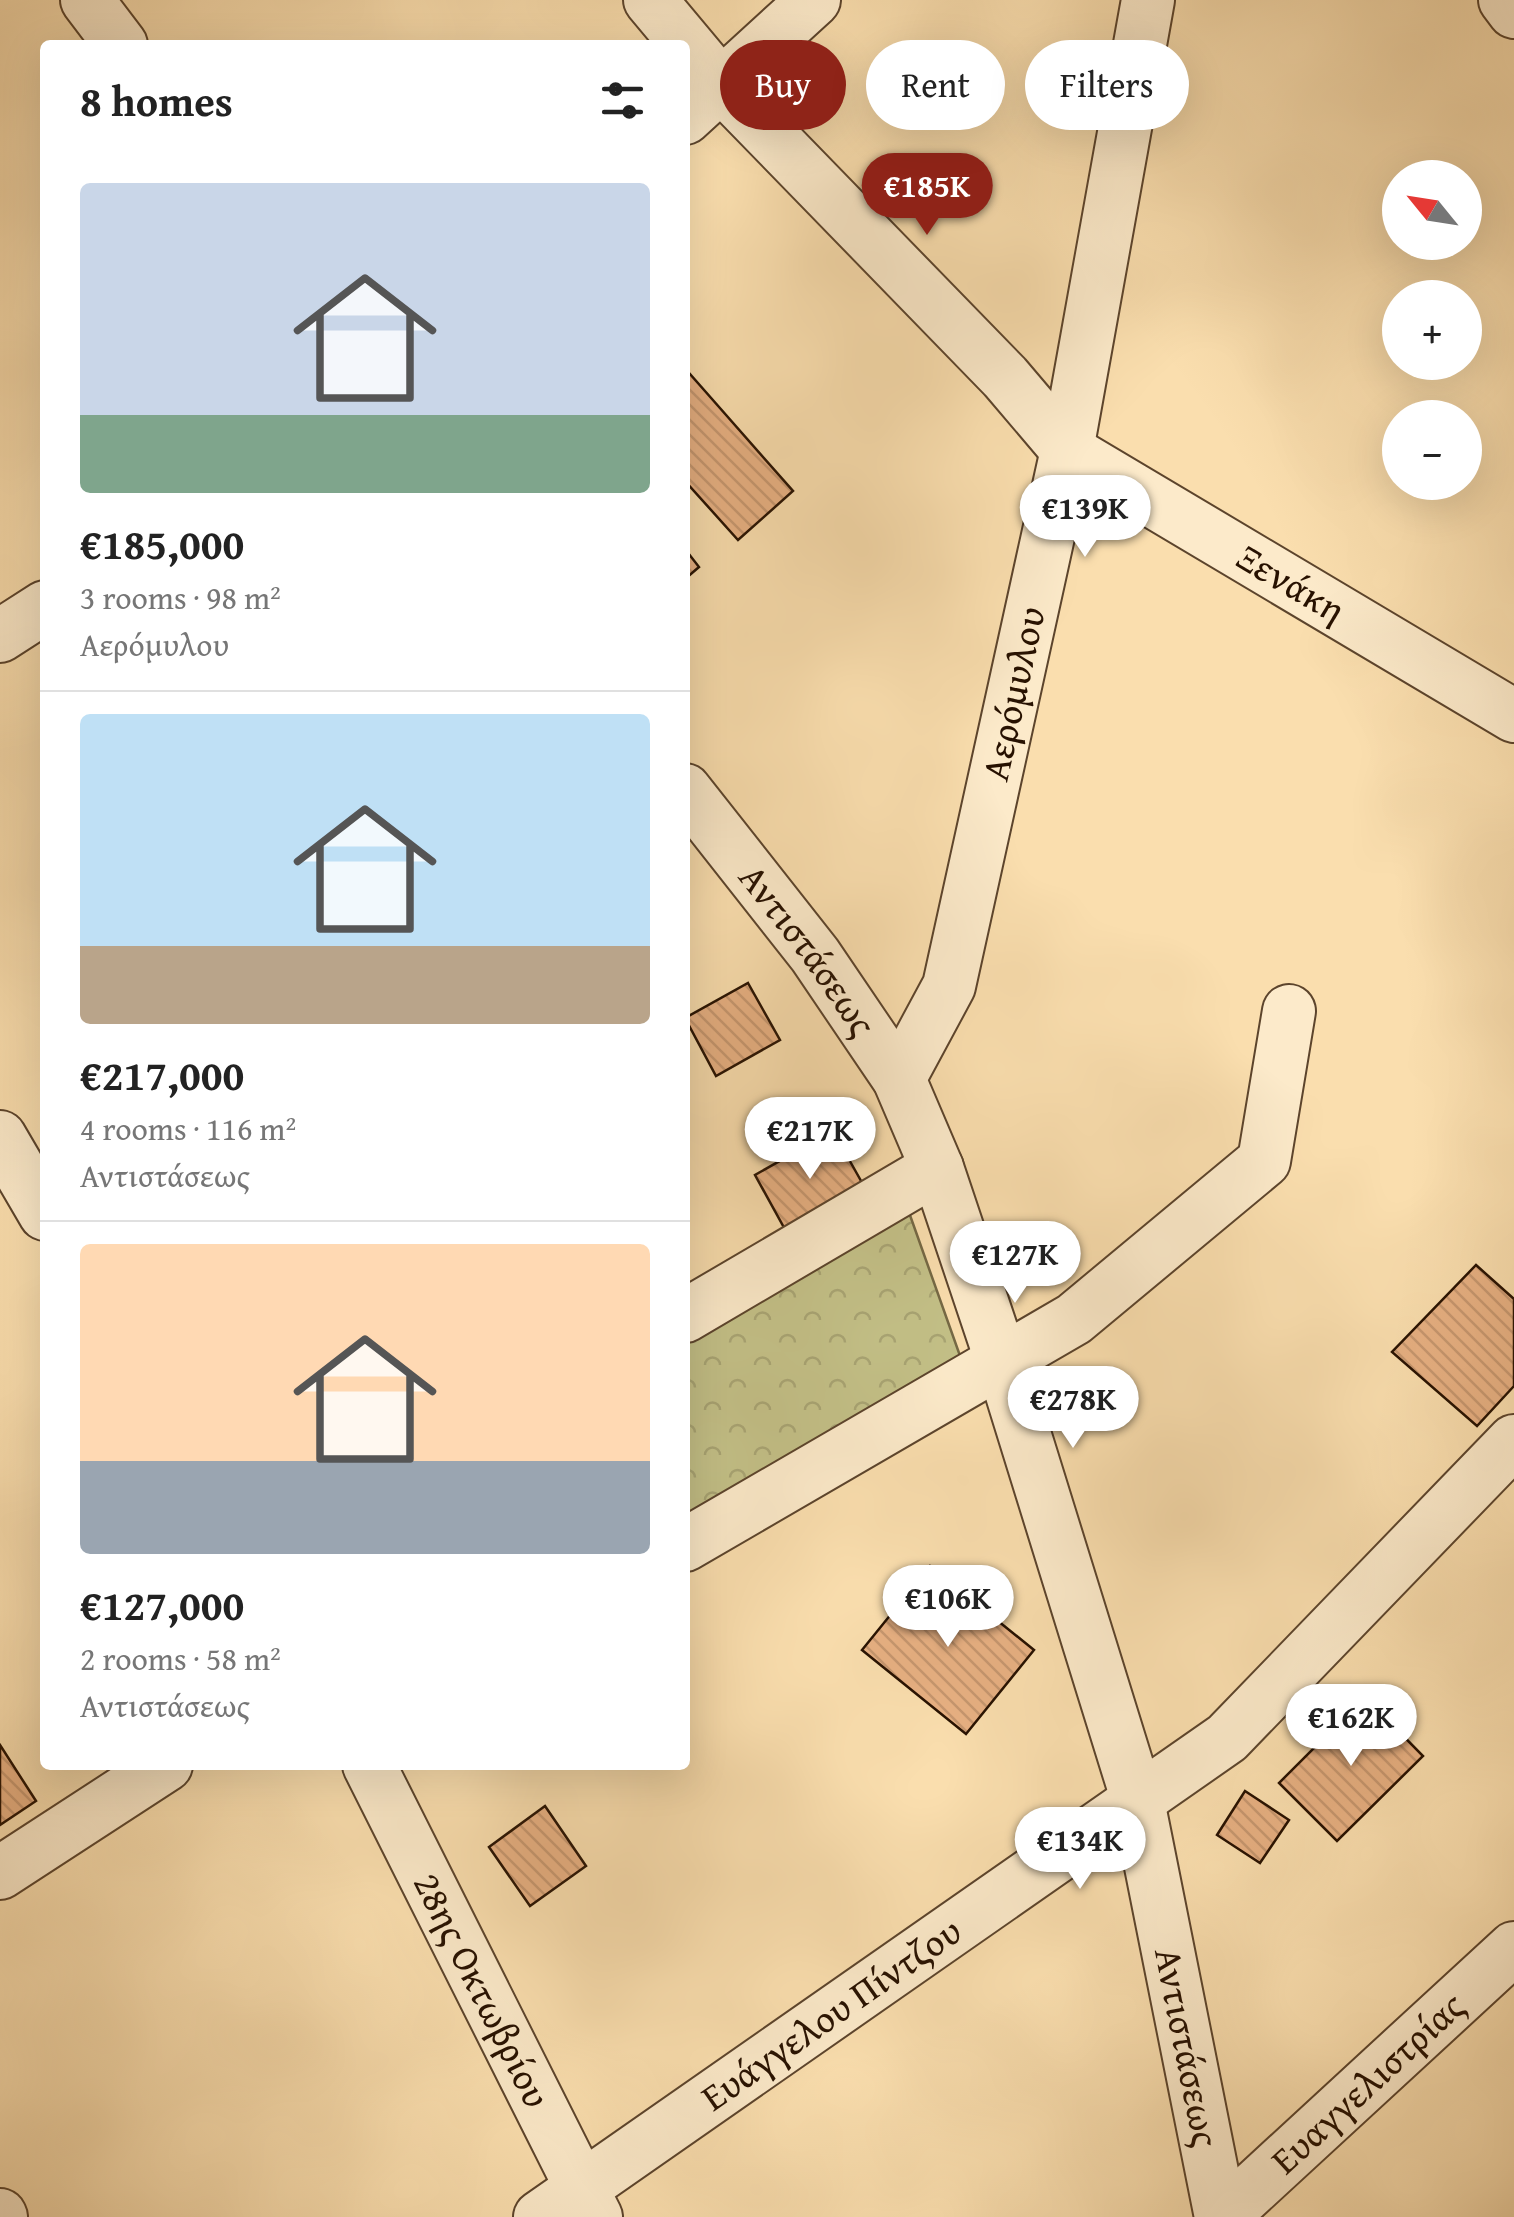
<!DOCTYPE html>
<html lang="en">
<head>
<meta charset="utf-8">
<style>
  :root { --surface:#fff; --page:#f2f2f2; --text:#222; --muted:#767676; --line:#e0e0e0; --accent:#8f2418 }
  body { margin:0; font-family:"Gentium Book Plus",serif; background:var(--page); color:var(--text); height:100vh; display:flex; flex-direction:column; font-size:38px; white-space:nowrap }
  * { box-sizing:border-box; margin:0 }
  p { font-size:32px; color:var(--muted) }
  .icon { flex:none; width:55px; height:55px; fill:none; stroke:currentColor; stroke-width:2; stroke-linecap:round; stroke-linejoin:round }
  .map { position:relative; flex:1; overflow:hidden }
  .side { position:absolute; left:40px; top:40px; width:650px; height:1730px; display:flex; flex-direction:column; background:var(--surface); border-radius:10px; box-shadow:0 10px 40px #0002 }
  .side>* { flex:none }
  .banner { position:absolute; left:720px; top:40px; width:642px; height:90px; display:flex; gap:20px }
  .needle { width:65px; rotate:300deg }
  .controls { position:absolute; left:1382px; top:160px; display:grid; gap:20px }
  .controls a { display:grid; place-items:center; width:100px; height:100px; border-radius:50%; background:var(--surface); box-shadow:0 10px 40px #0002; font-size:50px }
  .price { position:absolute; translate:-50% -85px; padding:0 22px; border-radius:35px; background:#fff; color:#222; font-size:32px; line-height:65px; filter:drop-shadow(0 2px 5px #0008) }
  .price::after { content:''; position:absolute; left:50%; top:60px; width:30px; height:22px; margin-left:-15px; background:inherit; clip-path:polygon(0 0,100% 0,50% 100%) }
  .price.current { background:var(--accent); color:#fff }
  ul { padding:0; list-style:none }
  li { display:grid; align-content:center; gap:20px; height:530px; padding:0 40px }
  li+li { border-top:2px solid var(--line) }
  li span { display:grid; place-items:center; height:310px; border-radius:10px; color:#555 }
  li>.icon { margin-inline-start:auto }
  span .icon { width:180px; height:180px; fill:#fffc; stroke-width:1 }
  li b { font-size:42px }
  h2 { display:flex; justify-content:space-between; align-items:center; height:120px; padding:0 40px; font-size:42px }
  .tag { padding:0 35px; border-radius:45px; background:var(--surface); box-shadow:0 10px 40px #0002; font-size:35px; line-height:90px }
  .tag.current { background:var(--accent); color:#fff }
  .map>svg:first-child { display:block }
  .park { fill:url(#park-crowns); stroke:#756844; stroke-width:2.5 }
  .building { fill:url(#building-back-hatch); stroke:#271100; stroke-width:2.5 }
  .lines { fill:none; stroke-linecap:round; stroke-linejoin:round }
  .minor-casing { stroke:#5c442c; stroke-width:56 }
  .minor { stroke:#fceaca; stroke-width:52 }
  .labels { text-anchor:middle; stroke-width:8; stroke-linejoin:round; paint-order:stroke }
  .street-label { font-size:38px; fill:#271100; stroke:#fceaca }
</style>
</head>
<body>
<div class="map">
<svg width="1514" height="2217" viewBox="0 0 1514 2217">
  <defs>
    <pattern id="park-crowns" width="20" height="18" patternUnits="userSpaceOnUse" patternTransform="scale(2.5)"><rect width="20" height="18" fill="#c3c087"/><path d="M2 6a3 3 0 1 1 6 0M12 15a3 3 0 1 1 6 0" fill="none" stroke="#a8a473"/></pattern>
    <pattern id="building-back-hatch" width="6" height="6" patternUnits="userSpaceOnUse" patternTransform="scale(2.5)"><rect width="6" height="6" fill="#e8b183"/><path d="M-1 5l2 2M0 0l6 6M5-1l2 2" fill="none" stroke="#c7976f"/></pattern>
  </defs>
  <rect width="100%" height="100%" fill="#fadeae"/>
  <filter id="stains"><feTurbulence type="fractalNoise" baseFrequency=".002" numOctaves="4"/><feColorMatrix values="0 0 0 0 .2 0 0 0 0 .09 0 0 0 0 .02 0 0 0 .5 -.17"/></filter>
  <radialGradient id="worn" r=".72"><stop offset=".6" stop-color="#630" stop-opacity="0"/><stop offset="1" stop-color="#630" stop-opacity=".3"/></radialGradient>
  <!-- park -->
  <path class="park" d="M 906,1204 L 964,1367 L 685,1528 L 685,1333 Z"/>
  <!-- building -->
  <path class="building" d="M 690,374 L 793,491 L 738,540 L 685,481 L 685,379 Z
    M 685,549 L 699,567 L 685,579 Z
    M 748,983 L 780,1040 L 716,1076 L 685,1018 Z
    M 833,1131 L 865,1188 L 787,1233 L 755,1175 Z
    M 1476,1265 L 1514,1299 L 1514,1386 L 1477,1426 L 1392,1352 Z
    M 930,1566 L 1034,1650 L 966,1734 L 862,1650 Z
    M 1365,1697 L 1423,1756 L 1337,1841 L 1279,1783 Z
    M 0,1745 L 36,1801 L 0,1825 Z
    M 1245,1791 L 1289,1820 L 1260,1863 L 1217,1835 Z
    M 545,1806 L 586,1866 L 530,1906 L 489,1847 Z"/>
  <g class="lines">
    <defs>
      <g id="minor">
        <path d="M 87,0 L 121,45"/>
        <path id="s1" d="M 650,0 L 721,85 L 1005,377 L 1067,450 L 1514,716"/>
        <path d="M 1505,0 L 1514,12"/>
        <path d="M 685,118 L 814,0"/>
        <path d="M 0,636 L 45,607"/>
        <path id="s2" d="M 685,790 L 815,955 L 899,1079 L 937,1168 L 1002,1362 L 1138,1801 L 1221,2217"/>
        <path id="s3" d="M 899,1079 L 949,986 L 1067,450 L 1148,0"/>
        <path d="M 0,1137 L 45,1214"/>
        <path d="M 685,1316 L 937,1168"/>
        <path d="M 685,1545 L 1074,1319 L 1264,1161 L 1289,1011"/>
        <path id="s4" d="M 369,1765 L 596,2217"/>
        <path d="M 0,1873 L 166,1765"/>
        <path d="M 0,2215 L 1,2217"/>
        <path id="s5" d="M 540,2217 L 1227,1738 L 1514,1441"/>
        <path id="s6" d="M 1222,2217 L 1514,1948"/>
      </g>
    </defs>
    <!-- minor casing -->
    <use href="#minor" class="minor-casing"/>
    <!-- minor -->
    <use href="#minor" class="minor"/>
  </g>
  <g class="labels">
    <!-- street labels -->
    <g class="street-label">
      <text dy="13" stroke="none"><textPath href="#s1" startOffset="875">Ξενάκη</textPath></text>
      <text dy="13" stroke="none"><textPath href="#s3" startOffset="405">Αερόμυλου</textPath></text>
      <text dy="13" stroke="none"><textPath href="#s2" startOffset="202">Αντιστάσεως</textPath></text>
      <text dy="13" stroke="none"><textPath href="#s4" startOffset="252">28ης Οκτωβρίου</textPath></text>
      <text dy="13" stroke="none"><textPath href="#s5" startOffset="355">Ευάγγελου Πίντζου</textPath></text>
      <text dy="13" stroke="none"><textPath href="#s2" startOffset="1372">Αντιστάσεως</textPath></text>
      <text dy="13" stroke="none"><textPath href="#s6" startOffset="198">Ευαγγελιστρίας</textPath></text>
    </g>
  </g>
  <rect width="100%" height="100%" filter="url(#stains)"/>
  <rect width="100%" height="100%" fill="url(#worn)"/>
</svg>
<div class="controls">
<a><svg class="needle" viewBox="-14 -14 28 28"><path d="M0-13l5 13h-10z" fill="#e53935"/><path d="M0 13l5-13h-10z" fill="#767676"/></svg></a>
<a>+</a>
<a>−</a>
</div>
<b class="price current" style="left:927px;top:238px">€185K</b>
<b class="price" style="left:1085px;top:560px">€139K</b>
<b class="price" style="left:810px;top:1182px">€217K</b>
<b class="price" style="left:1015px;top:1306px">€127K</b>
<b class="price" style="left:1073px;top:1451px">€278K</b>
<b class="price" style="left:948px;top:1650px">€106K</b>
<b class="price" style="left:1351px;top:1769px">€162K</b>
<b class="price" style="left:1080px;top:1892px">€134K</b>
<div class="banner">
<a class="tag current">Buy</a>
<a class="tag">Rent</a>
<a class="tag">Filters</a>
</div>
<section class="side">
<h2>8 homes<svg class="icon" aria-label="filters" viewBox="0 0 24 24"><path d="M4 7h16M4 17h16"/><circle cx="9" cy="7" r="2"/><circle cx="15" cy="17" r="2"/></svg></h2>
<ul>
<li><span style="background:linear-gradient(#c9d6e8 75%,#7fa58c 0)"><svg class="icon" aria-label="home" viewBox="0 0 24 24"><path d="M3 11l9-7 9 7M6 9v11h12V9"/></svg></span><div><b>€185,000</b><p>3 rooms · 98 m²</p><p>Αερόμυλου</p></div></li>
<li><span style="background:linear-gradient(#bfe0f5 75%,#b9a48a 0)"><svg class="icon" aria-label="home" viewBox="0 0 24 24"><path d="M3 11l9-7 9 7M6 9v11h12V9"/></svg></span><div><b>€217,000</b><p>4 rooms · 116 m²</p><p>Αντιστάσεως</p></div></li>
<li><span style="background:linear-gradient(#ffd9b3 70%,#9aa5b1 0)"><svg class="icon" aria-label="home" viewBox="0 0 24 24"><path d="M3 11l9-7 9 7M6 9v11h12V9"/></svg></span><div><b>€127,000</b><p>2 rooms · 58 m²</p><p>Αντιστάσεως</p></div></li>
</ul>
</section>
</div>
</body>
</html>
